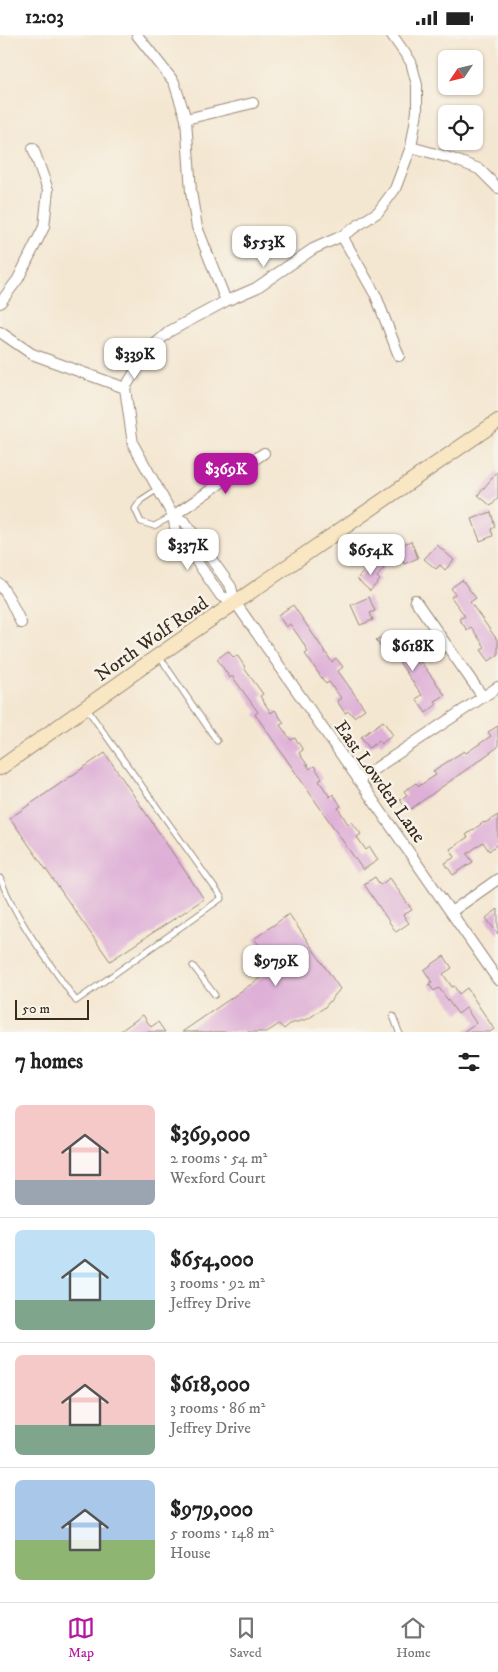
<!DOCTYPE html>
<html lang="en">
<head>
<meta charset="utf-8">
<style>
  :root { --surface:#fff; --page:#f6f6f6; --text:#222; --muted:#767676; --line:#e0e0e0; --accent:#b5179e }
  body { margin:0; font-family:"IM FELL DW Pica",serif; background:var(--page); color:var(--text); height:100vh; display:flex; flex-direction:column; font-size:19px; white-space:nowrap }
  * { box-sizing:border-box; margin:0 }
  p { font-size:16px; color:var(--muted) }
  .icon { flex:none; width:28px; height:28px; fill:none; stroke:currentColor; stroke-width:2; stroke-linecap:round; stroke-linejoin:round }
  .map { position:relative; height:997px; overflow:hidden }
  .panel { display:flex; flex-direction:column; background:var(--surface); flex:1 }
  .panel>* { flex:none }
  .needle { width:32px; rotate:235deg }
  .tools { position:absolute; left:438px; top:15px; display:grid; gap:10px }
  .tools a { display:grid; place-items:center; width:45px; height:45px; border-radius:8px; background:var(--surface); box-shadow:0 1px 4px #0004; font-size:25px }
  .scale { position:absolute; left:15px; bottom:12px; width:74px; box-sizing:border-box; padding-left:5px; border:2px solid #3b2a1e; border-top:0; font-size:14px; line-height:18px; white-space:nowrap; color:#3b2a1e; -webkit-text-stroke:4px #f7f3e8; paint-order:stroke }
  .price { position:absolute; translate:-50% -42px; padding:0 11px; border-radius:10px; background:#fff; color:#222; font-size:16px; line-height:32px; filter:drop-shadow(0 1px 2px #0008) }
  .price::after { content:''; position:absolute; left:50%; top:30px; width:15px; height:11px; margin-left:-8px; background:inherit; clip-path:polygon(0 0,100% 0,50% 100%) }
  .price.selected { background:var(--accent); color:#fff }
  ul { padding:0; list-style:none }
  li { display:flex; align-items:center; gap:15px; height:125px; padding:0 15px }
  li+li { border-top:1px solid var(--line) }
  li span { display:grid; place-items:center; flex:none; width:140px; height:100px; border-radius:8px; color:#555 }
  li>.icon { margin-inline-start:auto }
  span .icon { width:60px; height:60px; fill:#fffc; stroke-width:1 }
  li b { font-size:21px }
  h2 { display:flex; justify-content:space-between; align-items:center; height:60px; padding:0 15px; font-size:21px }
  .status { display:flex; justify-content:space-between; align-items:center; height:35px; padding:0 25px; background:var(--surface); direction:ltr }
  .status svg { height:14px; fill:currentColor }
  .dock { display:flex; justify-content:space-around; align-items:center; height:70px; border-top:1px solid var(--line); background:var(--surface); font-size:14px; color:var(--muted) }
  .dock a { display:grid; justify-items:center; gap:2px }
  .dock .selected { color:var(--accent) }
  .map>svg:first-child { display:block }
  .building { fill:#deafd7 }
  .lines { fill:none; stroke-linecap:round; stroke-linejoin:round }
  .service-casing { stroke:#988878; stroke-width:7 }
  .minor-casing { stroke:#988878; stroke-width:12 }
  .secondary-casing { stroke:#988878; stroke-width:16 }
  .service { stroke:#fff; stroke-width:5 }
  .minor { stroke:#fff; stroke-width:10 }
  .secondary { stroke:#f9e7c3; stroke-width:14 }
  .labels { text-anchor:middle; stroke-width:5; stroke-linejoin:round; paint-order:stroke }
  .street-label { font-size:19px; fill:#3b2a1e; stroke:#f7f3e8 }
</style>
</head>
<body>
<div class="status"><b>12:03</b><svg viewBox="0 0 49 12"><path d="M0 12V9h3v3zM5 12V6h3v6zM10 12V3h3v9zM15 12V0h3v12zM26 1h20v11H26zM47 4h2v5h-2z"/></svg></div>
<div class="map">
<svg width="498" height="997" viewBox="0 0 498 997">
  <rect width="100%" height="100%" fill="#f7f3e8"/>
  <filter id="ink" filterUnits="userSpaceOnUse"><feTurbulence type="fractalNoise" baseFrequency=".02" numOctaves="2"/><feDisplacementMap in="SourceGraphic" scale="10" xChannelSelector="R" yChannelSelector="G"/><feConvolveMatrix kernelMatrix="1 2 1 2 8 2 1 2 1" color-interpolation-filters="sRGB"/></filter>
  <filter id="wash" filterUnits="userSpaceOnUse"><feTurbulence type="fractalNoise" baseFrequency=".0096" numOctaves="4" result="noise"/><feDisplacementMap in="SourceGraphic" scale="20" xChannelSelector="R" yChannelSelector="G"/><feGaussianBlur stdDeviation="1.12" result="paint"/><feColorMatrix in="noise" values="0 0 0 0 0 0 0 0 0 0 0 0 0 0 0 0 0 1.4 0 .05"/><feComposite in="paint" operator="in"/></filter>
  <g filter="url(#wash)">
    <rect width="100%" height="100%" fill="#f4e7d2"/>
    <g id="blocks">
      <!-- building -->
      <path class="building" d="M 498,436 L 498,463 L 491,471 L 478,460 Z
        M 491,477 L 495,492 L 491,494 L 493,501 L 480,506 L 472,484 Z
        M 411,506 L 418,523 L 404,529 L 402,524 L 395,527 L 389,515 Z
        M 437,510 L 454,525 L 445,535 L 440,530 L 436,534 L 424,524 Z
        M 374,525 L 384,533 L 377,542 L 380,545 L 370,556 L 357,544 Z
        M 462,545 L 476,563 L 470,567 L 498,606 L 498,620 L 489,626 L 481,615 L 485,612 L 471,592 L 467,595 L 459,584 L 465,581 L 451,562 L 455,559 L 451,553 Z
        M 369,562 L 375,576 L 370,578 L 373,585 L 360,590 L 351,570 Z
        M 293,570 L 332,627 L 336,623 L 343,632 L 338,636 L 365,674 L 354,682 L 349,676 L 345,678 L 337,666 L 341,663 L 329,647 L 326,649 L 305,619 L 308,617 L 302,606 L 290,589 L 286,592 L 278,580 Z
        M 388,598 L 393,605 L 397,603 L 410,624 L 412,622 L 417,629 L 421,627 L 445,660 L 435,666 L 437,669 L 426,678 L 416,664 L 422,660 L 394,620 L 388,624 L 376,605 Z
        M 228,616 L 233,622 L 237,620 L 245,632 L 244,633 L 263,659 L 260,661 L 271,678 L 275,675 L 284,688 L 280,690 L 291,705 L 295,703 L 303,715 L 299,718 L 310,734 L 314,731 L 322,743 L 319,746 L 330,762 L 333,759 L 341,771 L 338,773 L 348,789 L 352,787 L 361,799 L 357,802 L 366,815 L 370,812 L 378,825 L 363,835 L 255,679 L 258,677 L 232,641 L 230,643 L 217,624 Z
        M 383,686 L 393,700 L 381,709 L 379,706 L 369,713 L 361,702 Z
        M 498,691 L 498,712 L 408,776 L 400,765 L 407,760 L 404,756 L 416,748 L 419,751 L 436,740 L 433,736 L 464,716 L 466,718 L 491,701 L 488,697 Z
        M 105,718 L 204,864 L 110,926 L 10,783 Z
        M 498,780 L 498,809 L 489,816 L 483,807 L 467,819 L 473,827 L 453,840 L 445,828 L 455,822 L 450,814 L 468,802 L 466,800 L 484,787 L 485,788 Z
        M 375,842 L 380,850 L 390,843 L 412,875 L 403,880 L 409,888 L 396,897 L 364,849 Z
        M 498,874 L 498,899 L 486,883 Z
        M 289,879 L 340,954 L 325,972 L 308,984 L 290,989 L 284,994 L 279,989 L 267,997 L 182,997 L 269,937 L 255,918 L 262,913 L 254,904 Z
        M 444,921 L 452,933 L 443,939 L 452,952 L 454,951 L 459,959 L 467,953 L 494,994 L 490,997 L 463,997 L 476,988 L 466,973 L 458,979 L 439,953 L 434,956 L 429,949 L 432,947 L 424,935 Z
        M 143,980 L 151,992 L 158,987 L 165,997 L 119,997 Z"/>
    </g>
  </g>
  <g filter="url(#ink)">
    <use href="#blocks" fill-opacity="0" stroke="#988878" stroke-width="1"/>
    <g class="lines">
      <defs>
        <path id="service" d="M 158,454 L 141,465 L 135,474 L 141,487 L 154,491 L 173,481
          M 159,621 L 217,706
          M 0,843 C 17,887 50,928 76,966 L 222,863 L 87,674
          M 193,931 L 215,960
          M 393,981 L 399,997"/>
        <path id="minor" d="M 137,0 L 174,47 L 186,84 L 191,157 L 197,192 L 226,266
          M 186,84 L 253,68
          M 411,112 L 450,123 L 479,134 L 498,153
          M 342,201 L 376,261 L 399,321
          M 0,268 L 18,244 L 44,192 L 48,155 L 33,113
          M 0,297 L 32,319 L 125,353 L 133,409 L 173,481 L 176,497 L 221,561 L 235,567
          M 125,353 L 148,315 L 170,296 L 226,266 L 256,253 L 313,214 L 342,201 L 378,177 L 395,154 L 411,112 L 417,77 L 417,50 L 411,27 L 392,0
          M 173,481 L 185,487 L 231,552 L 235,567 L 498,945
          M 173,481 L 264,418
          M 0,549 L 9,563 L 21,588
          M 415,565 L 483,662
          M 358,745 L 498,652
          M 451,877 L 498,844"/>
        <path id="secondary" d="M 0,733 L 162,618 L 498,386"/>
      </defs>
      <!-- service casing -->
      <use href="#service" class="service-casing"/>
      <!-- minor casing -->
      <use href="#minor" class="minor-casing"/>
      <!-- secondary casing -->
      <use href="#secondary" class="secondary-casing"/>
      <!-- service -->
      <use href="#service" class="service"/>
      <!-- minor -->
      <use href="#minor" class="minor"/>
      <!-- secondary -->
      <use href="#secondary" class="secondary"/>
    </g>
  </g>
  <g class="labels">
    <!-- street labels -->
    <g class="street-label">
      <text transform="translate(151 603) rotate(-35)" y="7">North Wolf Road</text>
      <text transform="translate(381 746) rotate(55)" y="7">East Lowden Lane</text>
    </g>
  </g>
</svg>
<div class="tools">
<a><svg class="needle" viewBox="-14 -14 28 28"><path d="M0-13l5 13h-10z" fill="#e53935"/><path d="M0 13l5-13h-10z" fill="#767676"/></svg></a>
<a><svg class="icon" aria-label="locate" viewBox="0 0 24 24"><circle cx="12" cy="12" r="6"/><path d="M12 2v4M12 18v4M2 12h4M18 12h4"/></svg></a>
</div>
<div class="scale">50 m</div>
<b class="price" style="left:264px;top:233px">$553K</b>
<b class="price" style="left:135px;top:345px">$339K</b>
<b class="price selected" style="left:226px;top:460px">$369K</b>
<b class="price" style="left:188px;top:536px">$337K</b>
<b class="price" style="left:371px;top:541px">$654K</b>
<b class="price" style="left:413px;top:637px">$618K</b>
<b class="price" style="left:276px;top:952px">$979K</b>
</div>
<section class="panel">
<h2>7 homes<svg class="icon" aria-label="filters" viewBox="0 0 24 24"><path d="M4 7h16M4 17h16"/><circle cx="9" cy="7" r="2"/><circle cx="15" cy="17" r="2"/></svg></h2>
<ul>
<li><span style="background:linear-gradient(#f6c9c9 75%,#9aa5b1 0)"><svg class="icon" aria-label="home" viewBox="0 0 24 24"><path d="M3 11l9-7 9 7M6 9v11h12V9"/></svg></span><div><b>$369,000</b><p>2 rooms · 54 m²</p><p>Wexford Court</p></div></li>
<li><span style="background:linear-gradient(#bfe0f5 70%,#7fa58c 0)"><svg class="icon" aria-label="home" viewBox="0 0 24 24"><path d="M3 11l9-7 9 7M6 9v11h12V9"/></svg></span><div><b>$654,000</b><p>3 rooms · 92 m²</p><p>Jeffrey Drive</p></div></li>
<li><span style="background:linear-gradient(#f6c9c9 70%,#7fa58c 0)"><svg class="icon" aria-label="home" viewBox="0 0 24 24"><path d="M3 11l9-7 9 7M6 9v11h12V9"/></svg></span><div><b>$618,000</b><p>3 rooms · 86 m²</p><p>Jeffrey Drive</p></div></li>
<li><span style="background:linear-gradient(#a9c7e8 60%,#8fb573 0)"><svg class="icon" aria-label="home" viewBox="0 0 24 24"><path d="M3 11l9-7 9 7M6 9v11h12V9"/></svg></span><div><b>$979,000</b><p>5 rooms · 148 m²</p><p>House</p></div></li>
</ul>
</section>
<nav class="dock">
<a class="selected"><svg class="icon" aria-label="map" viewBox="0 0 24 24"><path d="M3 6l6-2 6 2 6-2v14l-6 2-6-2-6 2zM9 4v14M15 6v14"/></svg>Map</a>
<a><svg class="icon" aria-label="saved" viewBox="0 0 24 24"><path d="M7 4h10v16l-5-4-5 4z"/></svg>Saved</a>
<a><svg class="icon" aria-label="home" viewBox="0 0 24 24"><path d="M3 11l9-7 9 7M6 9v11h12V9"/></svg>Home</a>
</nav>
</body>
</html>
